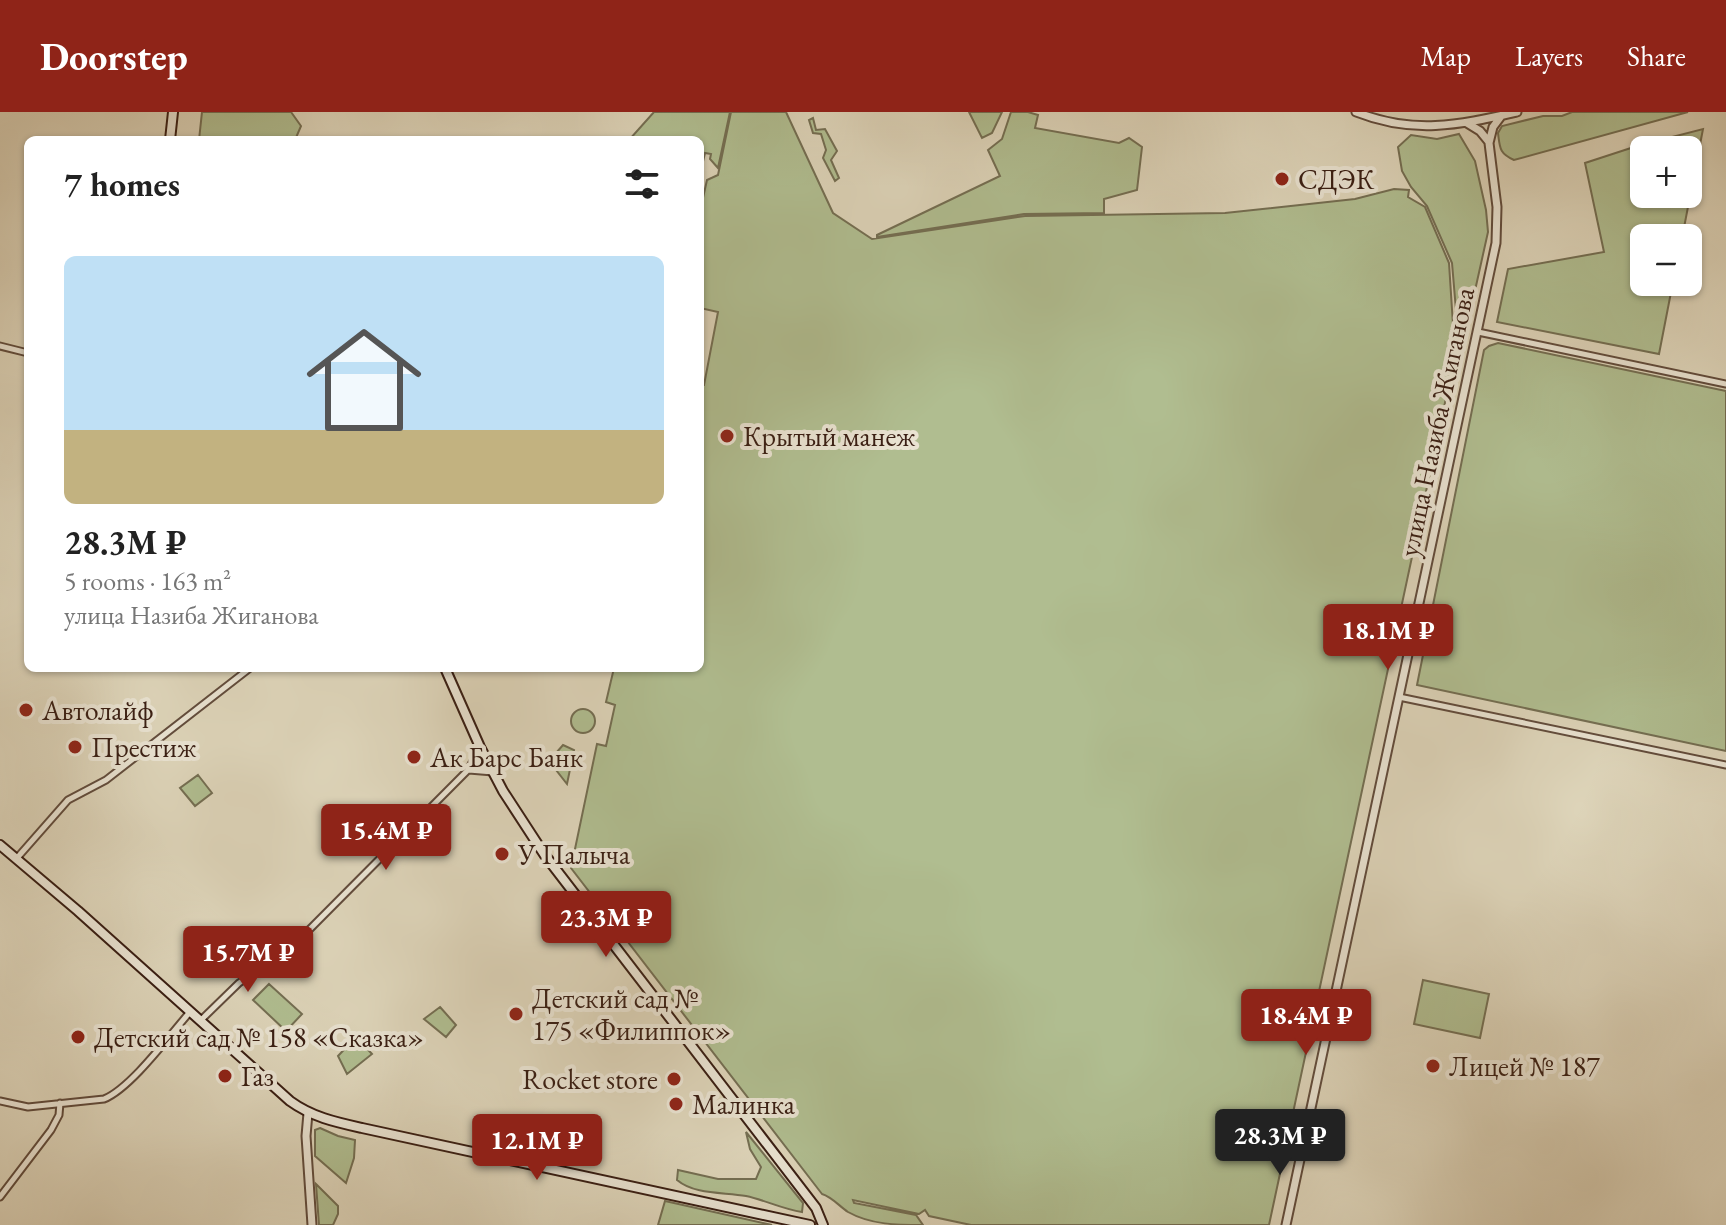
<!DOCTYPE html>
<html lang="en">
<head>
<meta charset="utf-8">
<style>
  :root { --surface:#fff; --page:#f2f2f2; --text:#222; --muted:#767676; --accent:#8f2418 }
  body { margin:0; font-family:"EB Garamond",serif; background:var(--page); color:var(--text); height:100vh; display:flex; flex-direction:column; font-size:30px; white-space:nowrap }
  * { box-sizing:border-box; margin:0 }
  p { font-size:26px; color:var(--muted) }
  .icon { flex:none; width:44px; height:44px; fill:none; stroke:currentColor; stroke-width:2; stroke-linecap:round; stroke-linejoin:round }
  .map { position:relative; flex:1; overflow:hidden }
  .sheet { position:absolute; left:24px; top:24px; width:680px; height:536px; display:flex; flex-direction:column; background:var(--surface); border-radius:12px; box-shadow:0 2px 6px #0004 }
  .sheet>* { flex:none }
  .controls { position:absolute; left:1630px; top:24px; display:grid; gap:16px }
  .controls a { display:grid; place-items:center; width:72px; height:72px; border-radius:12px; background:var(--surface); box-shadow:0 2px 6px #0004; font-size:40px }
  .price { position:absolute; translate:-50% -68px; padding:0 18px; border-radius:8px; background:var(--accent); color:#fff; font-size:26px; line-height:52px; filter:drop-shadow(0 2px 4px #0008) }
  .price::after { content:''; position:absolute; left:50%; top:48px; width:24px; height:18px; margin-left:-12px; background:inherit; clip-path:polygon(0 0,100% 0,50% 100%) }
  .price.current { background:#222; color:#fff }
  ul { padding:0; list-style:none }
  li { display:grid; align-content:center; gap:16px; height:424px; padding:0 40px }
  li span { display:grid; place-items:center; height:248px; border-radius:12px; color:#555 }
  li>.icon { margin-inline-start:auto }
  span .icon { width:144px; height:144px; fill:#fffc; stroke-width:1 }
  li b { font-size:34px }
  h2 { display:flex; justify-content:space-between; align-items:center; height:96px; padding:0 40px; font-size:34px }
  header { display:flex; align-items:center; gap:48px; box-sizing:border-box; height:112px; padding:0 40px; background:var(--accent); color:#fff }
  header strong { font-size:38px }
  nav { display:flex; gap:44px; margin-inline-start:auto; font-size:28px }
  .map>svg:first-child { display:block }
  .green { fill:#b0bd90; stroke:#746e52; stroke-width:2; fill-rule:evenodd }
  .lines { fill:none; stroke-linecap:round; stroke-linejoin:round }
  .minor-casing { stroke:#624c3c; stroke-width:9 }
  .tertiary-casing { stroke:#624c3c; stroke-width:11 }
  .secondary-casing { stroke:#391e13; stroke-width:12 }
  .minor { stroke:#e9e3d2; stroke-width:5 }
  .tertiary { stroke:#e9e3d2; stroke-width:7 }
  .secondary { stroke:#e9e3d2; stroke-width:8 }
  .poi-dot { fill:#8f2418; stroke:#e9e3d2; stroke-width:3 }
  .labels { text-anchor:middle; stroke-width:8; stroke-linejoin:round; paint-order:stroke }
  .poi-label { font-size:28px; fill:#391e13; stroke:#e9e3d2; text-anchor:start }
  .street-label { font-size:28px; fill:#391e13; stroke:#e9e3d2 }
</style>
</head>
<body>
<header>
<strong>Doorstep</strong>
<nav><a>Map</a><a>Layers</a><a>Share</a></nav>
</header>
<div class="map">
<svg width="1726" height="1113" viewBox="0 0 1726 1113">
  <rect width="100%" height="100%" fill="#ddd4b9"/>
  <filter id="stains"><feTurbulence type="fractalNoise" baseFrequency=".0025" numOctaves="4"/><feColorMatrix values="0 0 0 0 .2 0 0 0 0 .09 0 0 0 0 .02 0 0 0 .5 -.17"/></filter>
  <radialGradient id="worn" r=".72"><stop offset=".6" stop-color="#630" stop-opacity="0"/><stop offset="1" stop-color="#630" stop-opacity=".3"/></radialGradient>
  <!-- green -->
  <path class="green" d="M 202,0 L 291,0 L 301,14 L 295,28 L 199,28 Z
    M 654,0 L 730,0 L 718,56 L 710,47 L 711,42 L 705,41 L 700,62 L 700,28 L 629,28 Z
    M 731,0 L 786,0 L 833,101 L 872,127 L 1025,104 L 1225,101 L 1355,87 L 1394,77 L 1409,78 L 1408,85 L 1425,95 L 1449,151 L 1455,244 L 1269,1113 L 971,1113 L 929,1104 L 925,1098 L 919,1102 L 853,1088 L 854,1091 L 916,1103 L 923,1113 C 898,1113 871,1113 848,1100 C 839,1094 832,1085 822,1082 L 571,756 L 597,632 L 606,634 L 615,593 L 606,590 L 614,556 L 700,556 L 700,273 L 704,273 L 718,200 L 700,196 L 700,99 L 707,68 L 718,63 Z
    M 969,0 L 1002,0 L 992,21 L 982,26 Z
    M 1011,0 L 1028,0 L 1038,3 L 1035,16 L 1119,31 L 1129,26 L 1142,35 L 1137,78 L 1104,87 L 1104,101 L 1024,102 L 877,125 L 877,123 L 1000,64 L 988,38 L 1002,27 Z
    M 1572,0 L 1688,0 L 1514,48 C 1499,41 1500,36 1498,21 L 1502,14 L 1543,4 L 1562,4 Z
    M 813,6 L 816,18 L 825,17 L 837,39 L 831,48 L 839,66 L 835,69 L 823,46 L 826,38 L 821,22 L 813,21 L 809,8 Z
    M 1703,17 L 1682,126 L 1644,126 L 1644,170 L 1673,170 L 1659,242 L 1497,210 L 1508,157 L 1604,140 L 1585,51 L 1637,34 ZM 1644,38 L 1688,38 L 1688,82 L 1644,82 Z
    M 1459,22 L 1475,49 L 1486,98 L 1488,120 L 1460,246 L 1452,151 L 1427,94 L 1411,75 L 1402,59 L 1398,35 L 1411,23 L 1437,27 Z
    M 1498,231 L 1726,279 L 1726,639 L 1417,573 L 1484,238 L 1489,234 Z
    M571 609a12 12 0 1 1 24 0a12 12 0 1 1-24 0Z
    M 563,633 L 574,638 L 567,672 L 549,649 Z
    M 198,663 L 212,681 L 195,694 L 180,676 Z
    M 1423,868 L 1489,882 L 1480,926 L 1414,912 Z
    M 269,872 L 302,902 L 286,919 L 253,888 Z
    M 440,895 L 456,913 L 446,925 L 424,907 Z
    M 356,925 L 372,942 L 347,962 L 338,944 Z
    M 320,1016 L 338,1024 L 355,1028 L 354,1046 L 346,1071 L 315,1044 L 315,1018 Z
    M 746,1020 L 803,1091 L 802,1100 C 782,1097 765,1088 746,1084 C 723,1080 695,1083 677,1068 L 678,1058 L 718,1067 L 756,1067 L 761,1055 L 750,1037 Z
    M 316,1072 L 338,1094 L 338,1102 L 333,1113 L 319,1113 Z
    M 665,1089 L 772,1113 L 658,1113 Z"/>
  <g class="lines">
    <defs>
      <path id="minor" d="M 1478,220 L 1726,272
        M 0,234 L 28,241
        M 1399,585 L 1726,653
        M 469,658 L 493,660
        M 17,746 L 68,688 L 106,668 L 250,556
        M 200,909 L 239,871 L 291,836 L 468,658 L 480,636
        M 0,989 L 28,995 L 104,987 C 131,976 169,924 190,900
        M 0,1085 L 51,1018 L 59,1003 L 60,991"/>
      <path id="tertiary" d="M 1356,0 C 1414,23 1458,13 1517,0
        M 1467,11 L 1480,19 L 1489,30
        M 308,1001 L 306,1024 L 312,1113
        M 1286,1113 L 1496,131 L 1497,95 L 1489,31 L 1493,15 L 1502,3"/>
      <path id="secondary" d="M 170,28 L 173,0
        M 445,556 L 480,635 L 503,679 L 544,742 L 816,1096 L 823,1113
        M 0,733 L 78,799 L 290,989 C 312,1005 335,1010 362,1016 L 810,1113"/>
    </defs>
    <!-- minor casing -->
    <use href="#minor" class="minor-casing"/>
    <!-- tertiary casing -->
    <use href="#tertiary" class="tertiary-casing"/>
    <!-- secondary casing -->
    <use href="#secondary" class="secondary-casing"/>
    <!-- minor -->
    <use href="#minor" class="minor"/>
    <!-- tertiary -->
    <use href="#tertiary" class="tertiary"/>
    <!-- secondary -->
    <use href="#secondary" class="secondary"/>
  </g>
  <!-- markers -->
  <g class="poi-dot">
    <circle cx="1282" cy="67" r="8"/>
    <circle cx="727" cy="324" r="8"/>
    <circle cx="26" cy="598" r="8"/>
    <circle cx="75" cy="635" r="8"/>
    <circle cx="414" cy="645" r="8"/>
    <circle cx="502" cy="742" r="8"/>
    <circle cx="516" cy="902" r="8"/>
    <circle cx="78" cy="925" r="8"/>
    <circle cx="1433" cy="954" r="8"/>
    <circle cx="225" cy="964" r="8"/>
    <circle cx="674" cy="967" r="8"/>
    <circle cx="676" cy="992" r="8"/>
  </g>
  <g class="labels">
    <!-- poi labels -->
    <g class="poi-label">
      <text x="1298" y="77">СДЭК</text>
      <text x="743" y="334">Крытый манеж</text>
      <text x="42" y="608">Автолайф</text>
      <text x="91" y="645">Престиж</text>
      <text x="430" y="655">Ак Барс Банк</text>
      <text x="518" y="752">У Палыча</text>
      <text x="532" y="896">Детский сад №<tspan x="532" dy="32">175 «Филиппок»</tspan></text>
      <text x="94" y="935">Детский сад № 158 «Сказка»</text>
      <text x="1449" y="964">Лицей № 187</text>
      <text x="241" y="974">Газ</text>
      <text x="658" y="977" text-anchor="end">Rocket store</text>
      <text x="692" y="1002">Малинка</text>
    </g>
    <!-- street labels -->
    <g class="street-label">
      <text transform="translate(1436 310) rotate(-78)" y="10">улица Назиба Жиганова</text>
    </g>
  </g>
  <rect width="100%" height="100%" filter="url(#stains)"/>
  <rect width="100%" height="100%" fill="url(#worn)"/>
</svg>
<div class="controls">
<a>+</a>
<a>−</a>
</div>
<b class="price" style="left:1388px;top:560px">18.1M ₽</b>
<b class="price" style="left:386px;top:760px">15.4M ₽</b>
<b class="price" style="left:606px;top:847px">23.3M ₽</b>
<b class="price" style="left:248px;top:882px">15.7M ₽</b>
<b class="price" style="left:1306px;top:945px">18.4M ₽</b>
<b class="price current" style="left:1280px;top:1065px">28.3M ₽</b>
<b class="price" style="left:537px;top:1070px">12.1M ₽</b>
<section class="sheet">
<h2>7 homes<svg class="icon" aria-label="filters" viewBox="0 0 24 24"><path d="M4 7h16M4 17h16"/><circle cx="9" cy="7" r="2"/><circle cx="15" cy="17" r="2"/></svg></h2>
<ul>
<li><span style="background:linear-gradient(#bfe0f5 70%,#c2b280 0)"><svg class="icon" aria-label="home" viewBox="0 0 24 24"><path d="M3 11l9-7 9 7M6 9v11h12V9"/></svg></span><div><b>28.3M ₽</b><p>5 rooms · 163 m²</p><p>улица Назиба Жиганова</p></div></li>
</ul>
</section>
</div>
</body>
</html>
